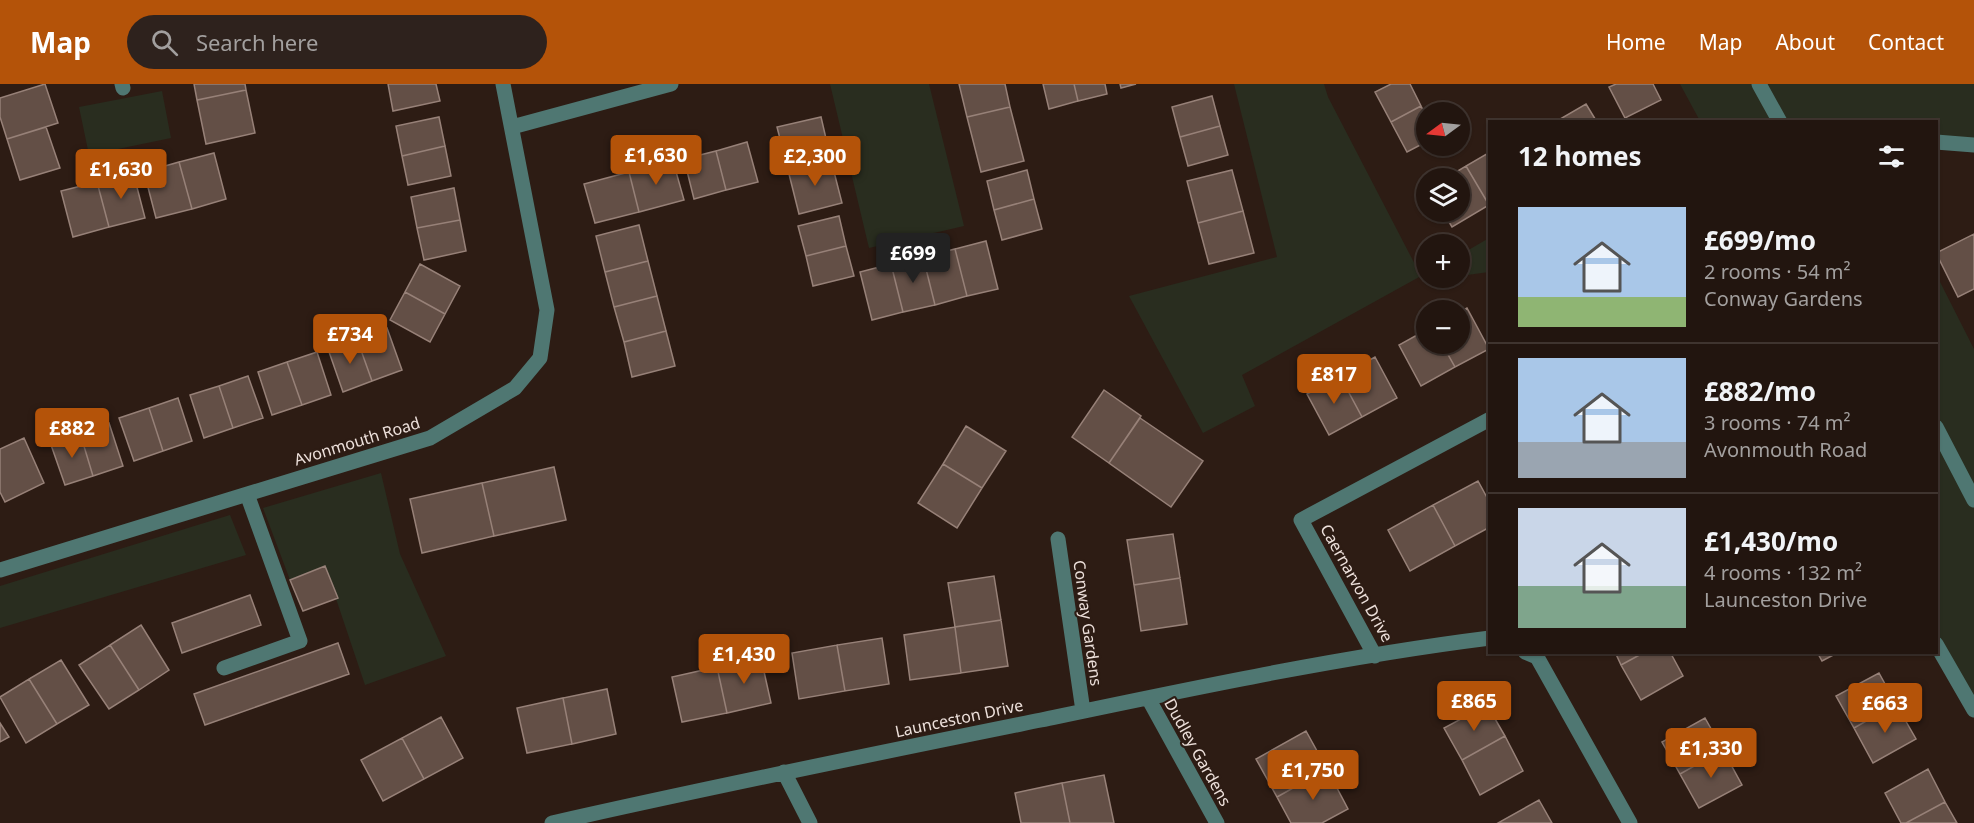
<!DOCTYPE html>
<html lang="en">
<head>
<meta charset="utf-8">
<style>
  :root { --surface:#22150f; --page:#2e221d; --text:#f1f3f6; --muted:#a29f9e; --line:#3f342f; --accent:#b45309 }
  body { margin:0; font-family:"Noto Sans",sans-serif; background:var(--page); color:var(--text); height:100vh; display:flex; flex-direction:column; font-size:22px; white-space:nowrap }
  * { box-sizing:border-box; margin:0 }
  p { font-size:20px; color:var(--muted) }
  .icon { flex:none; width:33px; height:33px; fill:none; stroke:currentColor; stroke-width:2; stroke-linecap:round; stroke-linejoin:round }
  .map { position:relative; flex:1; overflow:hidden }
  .sheet { position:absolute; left:1488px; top:36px; width:450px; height:534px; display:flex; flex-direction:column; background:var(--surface); border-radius:0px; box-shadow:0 2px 4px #0004,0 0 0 2px var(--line) }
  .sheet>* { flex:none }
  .needle { width:39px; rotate:255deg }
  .controls { position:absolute; left:1416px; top:18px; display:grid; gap:12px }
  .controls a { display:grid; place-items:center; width:54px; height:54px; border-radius:50%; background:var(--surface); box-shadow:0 2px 4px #0004,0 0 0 2px var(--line); font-size:30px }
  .price { position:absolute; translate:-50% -51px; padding:0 14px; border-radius:6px; background:var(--accent); color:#fff; font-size:20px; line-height:39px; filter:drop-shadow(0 2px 3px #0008) }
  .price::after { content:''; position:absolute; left:50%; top:36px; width:18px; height:14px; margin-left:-9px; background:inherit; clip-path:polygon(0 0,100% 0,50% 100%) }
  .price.active { background:#222; color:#fff }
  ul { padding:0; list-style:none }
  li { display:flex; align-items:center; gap:18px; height:150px; padding:0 30px }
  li+li { border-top:2px solid var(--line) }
  li span { display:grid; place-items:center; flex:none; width:168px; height:120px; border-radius:0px; color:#555 }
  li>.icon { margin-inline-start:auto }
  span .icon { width:72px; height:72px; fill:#fffc; stroke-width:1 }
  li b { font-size:26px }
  h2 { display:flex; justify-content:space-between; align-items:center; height:72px; padding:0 30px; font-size:26px }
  header { display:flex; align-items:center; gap:36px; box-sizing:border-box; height:84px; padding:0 30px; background:var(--accent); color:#fff }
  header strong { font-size:28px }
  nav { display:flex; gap:33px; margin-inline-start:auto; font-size:21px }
  .search { width:420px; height:54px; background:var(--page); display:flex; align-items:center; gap:15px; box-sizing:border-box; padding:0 21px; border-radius:33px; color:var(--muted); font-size:22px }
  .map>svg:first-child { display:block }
  .green { fill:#292d1f }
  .building { fill:#634f46; stroke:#978178; stroke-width:1.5 }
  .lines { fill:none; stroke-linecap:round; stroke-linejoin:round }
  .minor { stroke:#4f7772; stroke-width:15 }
  .labels { text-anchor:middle; stroke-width:4.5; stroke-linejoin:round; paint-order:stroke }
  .street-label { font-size:16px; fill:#ede0db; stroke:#2d1c14 }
</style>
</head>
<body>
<header>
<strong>Map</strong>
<div class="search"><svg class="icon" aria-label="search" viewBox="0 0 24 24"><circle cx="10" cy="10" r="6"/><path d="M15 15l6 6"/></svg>Search here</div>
<nav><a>Home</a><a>Map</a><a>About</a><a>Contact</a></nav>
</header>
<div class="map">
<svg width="1974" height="739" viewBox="0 0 1974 739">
  <rect width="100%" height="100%" fill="#2d1c14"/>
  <!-- green -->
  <path class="green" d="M 830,0 L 929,0 L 964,142 L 869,164 Z
    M 1234,0 L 1324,0 L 1328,13 L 1421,192 L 1242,291 L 1255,322 L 1203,349 L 1129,212 L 1277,173 Z
    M 1680,0 L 1974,0 L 1974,61 L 1937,58 L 1936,38 L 1700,37 Z
    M 162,7 L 171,54 L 89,71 L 79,23 Z
    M 1489,154 L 1489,188 L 1460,192 L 1460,171 Z
    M 1936,190 L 1974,265 L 1974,626 L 1937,560 Z
    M 381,389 L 400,470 L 446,572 L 365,601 L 325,482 L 290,496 L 263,424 Z
    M 230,431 L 246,471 L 0,544 L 0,502 Z"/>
  <!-- building -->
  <path class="building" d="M 45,0 L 58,39 L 7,55 L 0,33 L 0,14 Z
    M 194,0 L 245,0 L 246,6 L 197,16 Z
    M 388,0 L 436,0 L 440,17 L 393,27 Z
    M 959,0 L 1005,0 L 1010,23 L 967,33 Z
    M 1043,0 L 1074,0 L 1078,17 L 1049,25 Z
    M 1074,0 L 1105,0 L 1107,10 L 1078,17 Z
    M 1120,0 L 1136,0 L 1121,4 Z
    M 1391,0 L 1410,0 L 1421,22 L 1391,38 L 1375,8 Z
    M 1616,0 L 1653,0 L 1661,16 L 1625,34 L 1609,3 Z
    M 246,6 L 255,49 L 206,60 L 197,16 Z
    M 1212,12 L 1220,42 L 1180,53 L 1172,23 Z
    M 1586,20 L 1597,38 L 1555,38 Z
    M 1421,22 L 1426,32 L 1426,58 L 1407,68 L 1391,38 Z
    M 1010,23 L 1024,77 L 981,88 L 967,33 Z
    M 439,33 L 445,62 L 402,72 L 396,42 Z
    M 821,33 L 831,76 L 788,86 L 777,43 Z
    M 1220,42 L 1228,71 L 1188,82 L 1180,53 Z
    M 46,43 L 60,84 L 20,96 L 7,55 Z
    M 747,58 L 758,98 L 726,106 L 716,67 Z
    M 445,62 L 451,92 L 408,101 L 402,72 Z
    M 716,67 L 726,106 L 694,115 L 684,75 Z
    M 1490,68 L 1490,120 L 1489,121 L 1466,82 Z
    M 214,69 L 226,115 L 192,125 L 179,78 Z
    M 831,76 L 842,119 L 799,130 L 788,86 Z
    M 673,77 L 684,116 L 639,128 L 629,88 Z
    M 179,78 L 192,125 L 156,134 L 144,88 Z
    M 1466,82 L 1489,121 L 1452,143 L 1443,128 L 1460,128 L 1460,94 L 1446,94 Z
    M 1027,86 L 1034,115 L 994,126 L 987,97 Z
    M 1232,86 L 1243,127 L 1198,139 L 1187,97 Z
    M 133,88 L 145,134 L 109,143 L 97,98 Z
    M 629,88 L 639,128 L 595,139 L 584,100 Z
    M 97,98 L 109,143 L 73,153 L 61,107 Z
    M 454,104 L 460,136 L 417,144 L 411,113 Z
    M 1034,115 L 1042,145 L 1002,156 L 994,126 Z
    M 1243,127 L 1254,169 L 1209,180 L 1198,139 Z
    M 839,132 L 846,162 L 806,172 L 798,142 Z
    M 460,136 L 466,167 L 424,176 L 417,144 Z
    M 639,141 L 648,177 L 605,188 L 596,152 Z
    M 1974,150 L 1974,205 L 1958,213 L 1936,169 Z
    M 986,157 L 998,205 L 967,212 L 955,165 Z
    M 846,162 L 854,192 L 813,202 L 806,172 Z
    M 955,165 L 967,212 L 935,221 L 923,173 Z
    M 923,173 L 935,221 L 903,228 L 891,180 Z
    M 648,177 L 657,212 L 614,223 L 605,188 Z
    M 420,180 L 460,202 L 445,230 L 405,208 Z
    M 891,180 L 903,228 L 872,236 L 860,188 Z
    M 405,208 L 445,230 L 430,258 L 390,236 Z
    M 657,212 L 666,247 L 624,258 L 614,223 Z
    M 1467,224 L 1489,265 L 1455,283 L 1442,260 L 1460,260 L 1460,228 Z
    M 387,244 L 402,286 L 372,297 L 357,255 Z
    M 1426,246 L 1426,260 L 1442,260 L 1455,283 L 1421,302 L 1399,261 Z
    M 666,247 L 675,282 L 632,293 L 624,258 Z
    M 357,255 L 372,297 L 343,308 L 328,265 Z
    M 317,268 L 331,311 L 302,321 L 287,278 Z
    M 1375,273 L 1397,314 L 1362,333 L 1340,292 Z
    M 287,278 L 302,321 L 272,331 L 258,288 Z
    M 248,292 L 263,334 L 233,344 L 219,302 Z
    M 1340,292 L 1362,333 L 1329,351 L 1307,310 Z
    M 219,302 L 233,344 L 204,354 L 190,311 Z
    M 1104,306 L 1141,332 L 1109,379 L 1072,353 Z
    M 178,314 L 192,357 L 163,367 L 149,324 Z
    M 149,324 L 163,367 L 134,377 L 119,334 Z
    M 1140,334 L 1203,377 L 1171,423 L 1109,379 Z
    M 109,339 L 123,382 L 93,392 L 80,349 Z
    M 966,342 L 1006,367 L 982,404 L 943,380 Z
    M 80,349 L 93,392 L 65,401 L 50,358 Z
    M 24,354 L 44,399 L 5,418 L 0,408 L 0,365 Z
    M 943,380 L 982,404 L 957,444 L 918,419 Z
    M 554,383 L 566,436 L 494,452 L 482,399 Z
    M 1478,397 L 1490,419 L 1490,443 L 1455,462 L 1433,421 Z
    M 482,399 L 494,452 L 422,469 L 410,415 Z
    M 1433,421 L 1455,462 L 1410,487 L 1388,446 Z
    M 1173,450 L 1180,494 L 1134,501 L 1127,456 Z
    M 325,482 L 338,514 L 303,527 L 290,496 Z
    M 994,492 L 1001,536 L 955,543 L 948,499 Z
    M 1180,494 L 1187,540 L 1141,547 L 1134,501 Z
    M 250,511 L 261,541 L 182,569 L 172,539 Z
    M 1001,536 L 1008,582 L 961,589 L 955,543 Z
    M 141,541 L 169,586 L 139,606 L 110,561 Z
    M 955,543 L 961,589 L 910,596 L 904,551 Z
    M 882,554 L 889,600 L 845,607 L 837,561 Z
    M 338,559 L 349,590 L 205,641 L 194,610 Z
    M 110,561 L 139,606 L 109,625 L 79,581 Z
    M 837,561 L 845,607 L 799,615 L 792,569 Z
    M 1615,568 L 1645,568 L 1621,581 Z
    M 1645,568 L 1670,568 L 1683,592 L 1641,616 L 1621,581 Z
    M 1817,568 L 1839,568 L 1822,577 Z
    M 761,574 L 771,619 L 727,629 L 717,583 Z
    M 61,576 L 89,621 L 57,640 L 29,595 Z
    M 717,583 L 727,629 L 682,638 L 672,593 Z
    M 1879,589 L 1896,620 L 1854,644 L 1836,612 Z
    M 29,595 L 57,640 L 26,659 L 0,613 Z
    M 607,605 L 616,650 L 572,660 L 563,614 Z
    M 563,614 L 572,660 L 527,669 L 517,624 Z
    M 1896,620 L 1916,655 L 1873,679 L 1854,644 Z
    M 1487,621 L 1505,652 L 1462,676 L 1444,644 Z
    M 441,633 L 463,674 L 424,695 L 402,654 Z
    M 1705,634 L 1723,666 L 1680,690 L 1662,658 Z
    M 0,639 L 9,653 L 0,658 Z
    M 1306,647 L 1327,685 L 1277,713 L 1256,675 Z
    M 1505,652 L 1523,687 L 1480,711 L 1462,676 Z
    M 402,654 L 424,695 L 383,717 L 361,676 Z
    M 1723,666 L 1742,701 L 1699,724 L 1680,690 Z
    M 1327,685 L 1348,725 L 1322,739 L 1291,739 L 1277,713 Z
    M 1928,685 L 1945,718 L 1906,739 L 1901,739 L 1885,709 Z
    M 1104,691 L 1114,739 L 1070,739 L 1062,699 Z
    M 1062,699 L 1070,739 L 1021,739 L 1015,709 Z
    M 1539,716 L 1552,739 L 1498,739 Z
    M 1945,718 L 1957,739 L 1906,739 Z"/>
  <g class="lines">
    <!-- minor -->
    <path class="minor" d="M 122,0 L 123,4
      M 1759,0 L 1780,38
      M 512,43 L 671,0
      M 1936,58 L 1974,61
      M 1936,343 L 1974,416
      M 1058,455 L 1083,627
      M 0,486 L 430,354 L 515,304 L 540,274 L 547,226 L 503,0
      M 1936,560 L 1974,626
      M 1525,568 L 1537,573 L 1630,739
      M 1375,572 L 1301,436 L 1490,335
      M 224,584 L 300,557 L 247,410
      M 1148,614 L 1217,739
      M 784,688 L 810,739
      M 552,739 C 714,702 878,669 1041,636 C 1189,605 1339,573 1490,554"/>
  </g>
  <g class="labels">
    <!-- street labels -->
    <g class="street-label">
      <text transform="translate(357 357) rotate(-17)" y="6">Avonmouth Road</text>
      <text transform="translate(1357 499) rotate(61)" y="6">Caernarvon Drive</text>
      <text transform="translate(1088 539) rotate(82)" y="6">Conway Gardens</text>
      <text transform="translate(959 634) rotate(-12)" y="6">Launceston Drive</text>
      <text transform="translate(1198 668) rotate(61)" y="6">Dudley Gardens</text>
    </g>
  </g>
</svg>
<div class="controls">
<a><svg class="needle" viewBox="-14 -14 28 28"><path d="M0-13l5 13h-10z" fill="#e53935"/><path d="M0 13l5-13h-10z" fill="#a29f9e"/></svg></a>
<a><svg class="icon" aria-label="layers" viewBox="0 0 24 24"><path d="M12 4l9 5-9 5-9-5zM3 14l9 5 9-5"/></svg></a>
<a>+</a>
<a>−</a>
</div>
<b class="price" style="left:656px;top:102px">£1,630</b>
<b class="price" style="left:815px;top:103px">£2,300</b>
<b class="price" style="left:121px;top:116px">£1,630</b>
<b class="price active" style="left:913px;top:200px">£699</b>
<b class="price" style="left:350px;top:281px">£734</b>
<b class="price" style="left:1334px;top:321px">£817</b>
<b class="price" style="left:72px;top:375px">£882</b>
<b class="price" style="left:744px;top:601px">£1,430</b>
<b class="price" style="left:1474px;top:648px">£865</b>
<b class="price" style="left:1885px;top:650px">£663</b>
<b class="price" style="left:1711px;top:695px">£1,330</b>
<b class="price" style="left:1313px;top:717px">£1,750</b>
<section class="sheet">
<h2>12 homes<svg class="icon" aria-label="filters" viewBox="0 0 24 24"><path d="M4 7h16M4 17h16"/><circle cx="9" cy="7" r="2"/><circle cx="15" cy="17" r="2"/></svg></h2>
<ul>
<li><span style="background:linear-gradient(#a9c7e8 75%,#8fb573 0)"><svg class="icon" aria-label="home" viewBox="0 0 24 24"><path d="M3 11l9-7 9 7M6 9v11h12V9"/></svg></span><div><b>£699/mo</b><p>2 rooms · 54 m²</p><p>Conway Gardens</p></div></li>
<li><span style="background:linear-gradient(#a9c7e8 70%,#9aa5b1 0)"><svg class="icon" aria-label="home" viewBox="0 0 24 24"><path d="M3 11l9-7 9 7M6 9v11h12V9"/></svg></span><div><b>£882/mo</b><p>3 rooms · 74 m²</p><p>Avonmouth Road</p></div></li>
<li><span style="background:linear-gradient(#c9d6e8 65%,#7fa58c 0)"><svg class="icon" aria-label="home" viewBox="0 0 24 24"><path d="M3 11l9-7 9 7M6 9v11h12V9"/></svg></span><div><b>£1,430/mo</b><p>4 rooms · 132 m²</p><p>Launceston Drive</p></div></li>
</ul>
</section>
</div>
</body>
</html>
